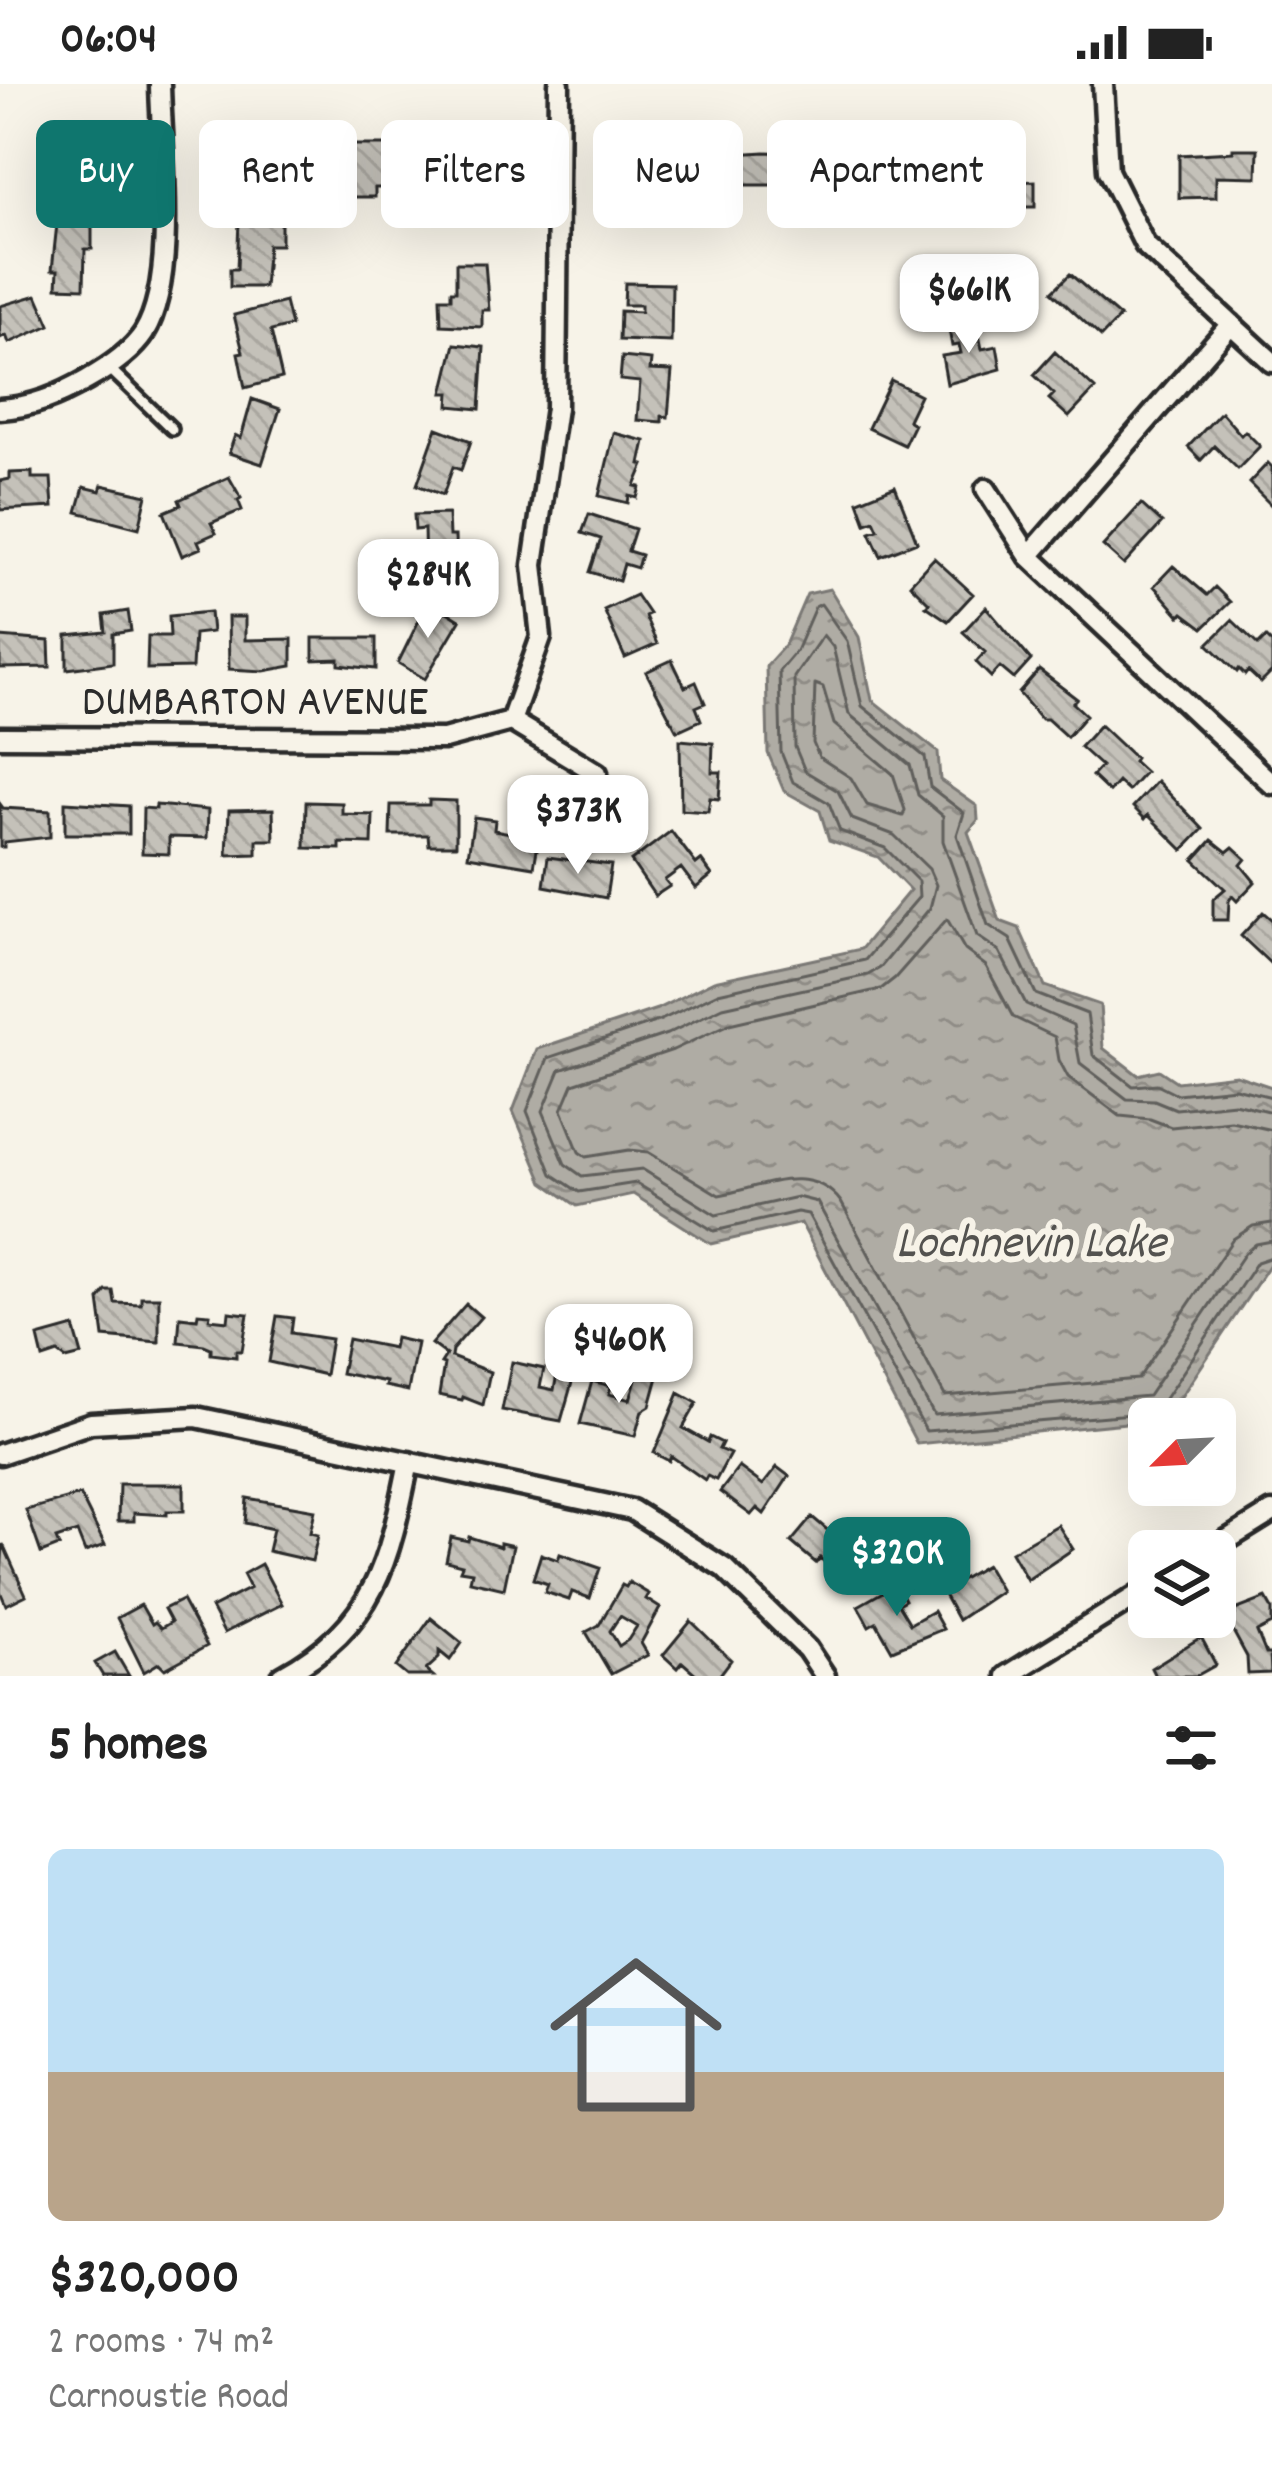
<!DOCTYPE html>
<html lang="en">
<head>
<meta charset="utf-8">
<style>
  :root { --surface:#fff; --page:#f6f6f6; --text:#222; --muted:#767676; --accent:#0f766e }
  body { margin:0; font-family:Dekko,sans-serif; background:var(--page); color:var(--text); height:100vh; display:flex; flex-direction:column; font-size:45px; white-space:nowrap }
  * { box-sizing:border-box; margin:0 }
  p { font-size:39px; color:var(--muted) }
  .icon { flex:none; width:66px; height:66px; fill:none; stroke:currentColor; stroke-width:2; stroke-linecap:round; stroke-linejoin:round }
  .map { position:relative; height:1592px; overflow:hidden }
  .side { display:flex; flex-direction:column; background:var(--surface); flex:1 }
  .side>* { flex:none }
  .hud { position:absolute; left:36px; top:36px; width:1200px; height:108px; display:flex; gap:24px }
  .needle { width:78px; rotate:246deg }
  .controls { position:absolute; left:1128px; top:1314px; display:grid; gap:24px }
  .controls a { display:grid; place-items:center; width:108px; height:108px; border-radius:18px; background:var(--surface); box-shadow:0 12px 48px #0002; font-size:60px }
  .price { position:absolute; translate:-50% -102px; padding:0 27px; border-radius:24px; background:#fff; color:#222; font-size:39px; line-height:78px; filter:drop-shadow(0 3px 6px #0008) }
  .price::after { content:''; position:absolute; left:50%; top:72px; width:36px; height:27px; margin-left:-18px; background:inherit; clip-path:polygon(0 0,100% 0,50% 100%) }
  .price.on { background:var(--accent); color:#fff }
  ul { padding:0; list-style:none }
  li { display:grid; align-content:center; gap:24px; height:636px; padding:0 48px }
  li span { display:grid; place-items:center; height:372px; border-radius:18px; color:#555 }
  li>.icon { margin-inline-start:auto }
  span .icon { width:216px; height:216px; fill:#fffc; stroke-width:1 }
  li b { font-size:51px }
  h2 { display:flex; justify-content:space-between; align-items:center; height:144px; padding:0 48px; font-size:51px }
  .pill { padding:0 42px; border-radius:18px; background:var(--surface); box-shadow:0 12px 48px #0002; font-size:42px; line-height:108px }
  .pill.on { background:var(--accent); color:#fff }
  .status { display:flex; justify-content:space-between; align-items:center; height:84px; padding:0 60px; background:var(--surface); direction:ltr }
  .status svg { height:33px; fill:currentColor }
  .map>svg:first-child { display:block }
  .water { fill:url(#water-ripples); stroke:#7a7874; stroke-width:3 }
  .lines { fill:none; stroke-linecap:round; stroke-linejoin:round }
  .shore { stroke:#605f5b; stroke-width:3 }
  .building { fill:url(#building-back-hatch); stroke:#2b2b2b; stroke-width:3; fill-rule:evenodd }
  .lane-casing { stroke:#2b2b2b; stroke-width:18 }
  .street-casing { stroke:#2b2b2b; stroke-width:27 }
  .lane { stroke:#f7f3e8; stroke-width:9 }
  .street { stroke:#f7f3e8; stroke-width:18 }
  .labels { text-anchor:middle; stroke-width:12; stroke-linejoin:round; paint-order:stroke }
  .street-label { font-size:45px; fill:#2b2b2b; stroke:#f7f3e8 }
  .water-label { font-size:48px; font-style:italic; fill:#53524f; stroke:#f7f3e8 }
</style>
</head>
<body>
<div class="status"><b>06:04</b><svg viewBox="0 0 49 12"><path d="M0 12V9h3v3zM5 12V6h3v6zM10 12V3h3v9zM15 12V0h3v12zM26 1h20v11H26zM47 4h2v5h-2z"/></svg></div>
<div class="map">
<svg width="1272" height="1592" viewBox="0 0 1272 1592">
  <defs>
    <pattern id="water-ripples" width="26" height="14" patternUnits="userSpaceOnUse" patternTransform="scale(3)"><rect width="26" height="14" fill="#afaca4"/><path d="M2 4q2-2 4 0t4 0M15 11q2-2 4 0t4 0" fill="none" stroke="#8f8c86"/></pattern>
    <pattern id="building-back-hatch" width="6" height="6" patternUnits="userSpaceOnUse" patternTransform="scale(3)"><rect width="6" height="6" fill="#c4c1b9"/><path d="M-1 5l2 2M0 0l6 6M5-1l2 2" fill="none" stroke="#a9a69f"/></pattern>
  </defs>
  <rect width="100%" height="100%" fill="#f7f3e8"/>
  <filter id="ink" filterUnits="userSpaceOnUse"><feTurbulence type="fractalNoise" baseFrequency=".00833" numOctaves="2"/><feDisplacementMap in="SourceGraphic" scale="24" xChannelSelector="R" yChannelSelector="G"/><feConvolveMatrix kernelMatrix="1 2 1 2 8 2 1 2 1" color-interpolation-filters="sRGB"/></filter>
  <g filter="url(#ink)">
    <!-- water -->
    <path class="water" d="M 830,505 L 859,553 L 872,616 L 938,668 L 940,696 L 977,722 L 978,736 L 968,748 L 1000,837 L 1019,844 L 1045,902 L 1100,921 L 1103,964 L 1138,991 L 1159,986 L 1177,998 L 1236,991 L 1272,1003 L 1272,1177 L 1166,1335 L 917,1360 L 801,1139 L 711,1160 L 633,1110 L 577,1122 L 543,1098 L 513,1027 L 537,965 L 657,925 L 714,897 L 861,865 L 910,806 L 878,773 L 829,756 L 820,727 L 784,707 L 768,669 L 766,582 L 785,561 L 807,510 Z"/>
    <g class="lines">
      <!-- shore -->
      <path class="shore" d="M 815,600 L 823,603 L 834,640 L 893,690 L 905,726 L 903,732 L 867,721 L 851,694 L 819,673 L 813,659 Z
        M 1272,1013 L 1235,1004 L 1177,1010 L 1157,1000 L 1133,1002 L 1093,971 L 1087,930 L 1036,910 L 1010,855 L 988,841 L 957,751 L 964,729 L 930,703 L 925,673 L 862,622 L 847,557 L 821,520 L 815,523 L 796,567 L 779,587 L 781,668 L 793,698 L 829,719 L 840,747 L 885,764 L 918,797 L 919,813 L 865,876 L 718,909 L 661,936 L 548,974 L 527,1027 L 552,1090 L 579,1108 L 636,1099 L 714,1147 L 797,1128 L 808,1130 L 926,1347 L 1156,1328 L 1257,1178 L 1272,1173
        M 1272,1028 L 1234,1019 L 1176,1025 L 1154,1016 L 1127,1015 L 1080,979 L 1073,941 L 1026,920 L 999,867 L 977,852 L 943,757 L 943,732 L 918,711 L 910,681 L 849,630 L 833,563 L 823,551 L 794,593 L 795,663 L 805,687 L 838,707 L 852,735 L 894,751 L 929,785 L 936,801 L 930,824 L 880,884 L 868,891 L 723,923 L 667,950 L 560,986 L 543,1027 L 565,1080 L 582,1092 L 642,1085 L 716,1131 L 797,1113 L 817,1118 L 934,1331 L 1148,1312 L 1245,1169 L 1256,1160 L 1272,1157
        M 1272,1046 L 1231,1037 L 1171,1043 L 1150,1035 L 1120,1032 L 1068,993 L 1059,976 L 1055,953 L 1013,933 L 986,882 L 965,866 L 947,835 L 895,894 L 881,905 L 729,940 L 673,966 L 573,1000 L 562,1026 L 579,1068 L 586,1073 L 629,1066 L 648,1068 L 719,1111 C 760,1104 810,1077 841,1118 L 945,1312 L 1138,1295 L 1233,1155 L 1253,1142 L 1272,1139"/>
    </g>
    <!-- building -->
    <path class="building" d="M 55,60 L 87,60 L 86,122 L 45,122 L 45,104 L 56,104 Z
      M 288,61 L 301,92 L 279,101 L 285,117 L 264,126 L 255,110 L 220,126 L 209,105 L 244,89 L 241,81 Z
      M 346,61 L 388,61 L 388,104 L 375,104 L 375,113 L 348,113 L 348,90 L 328,90 L 328,62 Z
      M 427,63 L 471,82 L 474,77 L 489,85 L 474,114 L 428,97 L 431,91 L 416,84 Z
      M 843,63 L 867,63 L 867,93 L 803,93 L 803,67 L 843,67 Z
      M 1233,65 L 1258,65 L 1257,93 L 1216,92 L 1216,113 L 1179,114 L 1179,71 L 1233,68 Z
      M 911,67 L 942,67 L 947,95 L 894,94 L 894,71 L 911,71 Z
      M 765,68 L 790,69 L 790,101 L 720,101 L 720,71 Z
      M 623,75 L 683,75 L 683,104 L 633,104 L 633,127 L 604,127 L 603,92 L 623,92 Z
      M 973,80 L 1016,80 L 1016,98 L 1035,97 L 1035,123 L 1003,123 L 1003,115 L 973,115 Z
      M 239,137 L 281,137 L 281,161 L 268,161 L 264,203 L 230,203 L 230,185 L 237,185 Z
      M 57,140 L 92,140 L 92,165 L 85,165 L 84,204 L 57,203 L 58,186 L 52,186 Z
      M 456,179 L 485,179 L 489,226 L 482,226 L 482,243 L 441,241 L 440,214 L 451,214 L 451,207 L 456,207 Z
      M 1070,190 L 1120,233 L 1101,253 L 1052,208 Z
      M 625,199 L 672,200 L 671,258 L 619,256 L 620,227 L 641,228 L 641,221 L 624,221 Z
      M 37,211 L 50,241 L 9,259 L 6,251 L 0,254 L 0,222 Z
      M 285,218 L 291,242 L 271,247 L 282,294 L 245,304 L 238,269 L 243,268 L 234,231 Z
      M 977,241 L 982,265 L 997,262 L 1001,285 L 947,300 L 942,272 L 961,269 L 959,261 L 952,262 L 949,246 Z
      M 455,260 L 484,263 L 480,325 L 449,322 L 450,309 L 443,309 Z
      M 1055,268 L 1095,305 L 1069,333 L 1049,315 L 1054,310 L 1034,291 Z
      M 622,273 L 651,276 L 650,286 L 672,287 L 668,333 L 662,332 L 662,338 L 637,336 L 640,298 L 620,296 Z
      M 891,296 L 920,311 L 908,336 L 914,340 L 904,361 L 868,344 Z
      M 252,315 L 280,325 L 262,380 L 229,369 L 235,351 L 241,354 Z
      M 1221,328 L 1241,351 L 1245,347 L 1260,362 L 1238,385 L 1214,362 L 1201,376 L 1188,363 Z
      M 437,344 L 471,357 L 461,386 L 453,383 L 443,411 L 417,401 Z
      M 614,349 L 645,357 L 640,380 L 644,381 L 635,402 L 640,403 L 637,414 L 629,412 L 628,419 L 599,412 Z
      M 1268,379 L 1272,383 L 1272,422 L 1249,399 Z
      M 32,388 L 32,394 L 51,394 L 53,423 L 0,426 L 0,397 L 10,395 L 10,389 Z
      M 229,393 L 241,414 L 238,416 L 242,426 L 211,439 L 216,449 L 198,457 L 201,464 L 182,472 L 164,428 L 181,421 L 179,416 Z
      M 102,401 L 147,411 L 139,444 L 77,428 L 84,403 L 100,407 Z
      M 895,402 L 917,458 L 881,472 L 870,448 L 878,445 L 874,436 L 866,439 L 858,417 Z
      M 1141,420 L 1162,439 L 1124,481 L 1103,462 Z
      M 448,430 L 449,452 L 455,452 L 456,481 L 425,483 L 424,445 L 415,446 L 414,431 Z
      M 589,430 L 635,445 L 628,467 L 641,471 L 637,484 L 624,480 L 619,497 L 590,488 L 601,455 L 582,449 Z
      M 934,474 L 973,510 L 948,537 L 926,522 L 929,519 L 910,500 Z
      M 1173,482 L 1207,511 L 1215,503 L 1230,518 L 1203,544 L 1183,529 L 1180,532 L 1154,502 Z
      M 636,511 L 649,530 L 645,532 L 657,560 L 625,574 L 604,526 Z
      M 434,520 L 460,536 L 425,595 L 398,579 L 423,528 L 427,530 Z
      M 986,523 L 1031,576 L 1014,595 L 1000,583 L 991,593 L 976,578 L 985,568 L 963,548 Z
      M 128,527 L 131,547 L 113,550 L 113,579 L 67,585 L 67,552 L 106,548 L 104,531 Z
      M 210,528 L 212,548 L 194,550 L 192,584 L 147,585 L 148,552 L 170,552 L 169,532 Z
      M 228,533 L 245,533 L 245,556 L 292,555 L 292,582 L 264,587 L 229,585 Z
      M 1232,536 L 1258,561 L 1266,553 L 1272,559 L 1272,588 L 1261,599 L 1248,587 L 1245,591 L 1239,585 L 1237,588 L 1208,560 Z
      M 0,553 L 49,557 L 50,583 L 0,584 Z
      M 313,554 L 376,554 L 376,585 L 339,581 L 339,575 L 313,576 Z
      M 672,576 L 685,603 L 696,598 L 705,619 L 696,623 L 701,636 L 677,647 L 646,588 Z
      M 1039,586 L 1077,615 L 1073,619 L 1086,631 L 1067,653 L 1047,635 L 1041,635 L 1019,609 Z
      M 1100,641 L 1135,674 L 1133,677 L 1145,688 L 1128,707 L 1118,698 L 1109,708 L 1092,692 L 1101,682 L 1080,663 Z
      M 680,656 L 713,659 L 712,688 L 721,688 L 719,715 L 710,714 L 708,728 L 681,726 Z
      M 1157,697 L 1203,745 L 1183,766 L 1148,731 L 1145,735 L 1133,723 Z
      M 429,716 L 456,717 L 456,761 L 429,761 L 428,751 L 390,751 L 391,721 L 429,721 Z
      M 65,718 L 129,722 L 129,750 L 65,750 Z
      M 306,718 L 342,719 L 342,730 L 373,731 L 372,760 L 340,759 L 340,765 L 305,764 Z
      M 0,720 L 3,724 L 50,727 L 50,753 L 4,758 L 4,763 L 0,763 Z
      M 156,721 L 208,726 L 207,754 L 169,753 L 169,770 L 142,769 L 143,724 L 156,725 Z
      M 273,725 L 274,756 L 257,756 L 257,770 L 227,771 L 229,726 Z
      M 474,733 L 495,736 L 494,746 L 539,754 L 534,783 L 468,772 Z
      M 671,747 L 696,780 L 701,776 L 712,791 L 696,804 L 681,784 L 665,796 L 670,802 L 655,812 L 631,777 Z
      M 1212,756 L 1227,768 L 1233,763 L 1246,775 L 1241,781 L 1255,798 L 1237,817 L 1232,812 L 1229,817 L 1228,836 L 1213,836 L 1213,815 L 1225,805 L 1194,776 Z
      M 548,773 L 611,781 L 606,814 L 544,802 Z
      M 1263,828 L 1272,836 L 1272,881 L 1241,852 Z
      M 106,1207 L 113,1207 L 115,1219 L 141,1220 L 141,1213 L 159,1213 L 159,1258 L 104,1253 L 99,1216 Z
      M 466,1220 L 481,1233 L 452,1266 L 451,1273 L 490,1288 L 483,1321 L 463,1313 L 462,1316 L 439,1311 L 444,1280 L 441,1279 L 446,1271 L 431,1260 Z
      M 229,1228 L 248,1230 L 242,1267 L 236,1267 L 236,1273 L 211,1270 L 211,1264 L 204,1261 L 178,1258 L 180,1233 L 197,1235 L 198,1229 L 210,1230 L 209,1235 L 228,1237 Z
      M 277,1232 L 293,1234 L 291,1249 L 331,1255 L 325,1291 L 269,1278 Z
      M 74,1243 L 82,1271 L 66,1275 L 58,1269 L 43,1274 L 38,1253 Z
      M 395,1254 L 417,1259 L 408,1307 L 385,1302 L 386,1298 L 341,1289 L 348,1255 L 393,1264 Z
      M 512,1278 L 544,1285 L 540,1303 L 554,1306 L 558,1285 L 568,1287 L 567,1294 L 573,1295 L 561,1337 L 502,1326 Z
      M 638,1288 L 658,1293 L 650,1322 L 642,1327 L 635,1352 L 580,1340 L 592,1297 L 611,1302 L 609,1310 L 630,1316 Z
      M 679,1309 L 697,1319 L 683,1344 L 708,1358 L 710,1353 L 722,1359 L 719,1365 L 730,1370 L 716,1396 L 707,1392 L 705,1396 L 671,1372 L 669,1377 L 654,1369 Z
      M 739,1383 L 763,1401 L 777,1383 L 789,1392 L 764,1430 L 757,1424 L 751,1431 L 720,1408 Z
      M 119,1400 L 184,1400 L 184,1427 L 167,1427 L 167,1431 L 134,1429 L 134,1437 L 118,1437 Z
      M 80,1411 L 105,1461 L 85,1468 L 77,1448 L 56,1455 L 59,1462 L 41,1469 L 26,1426 Z
      M 247,1414 L 315,1426 L 310,1449 L 318,1451 L 312,1477 L 268,1467 L 273,1445 L 245,1439 Z
      M 812,1433 L 857,1471 L 840,1491 L 820,1474 L 816,1479 L 791,1458 Z
      M 1058,1441 L 1073,1465 L 1027,1496 L 1011,1468 Z
      M 451,1453 L 468,1457 L 469,1453 L 500,1463 L 500,1459 L 513,1462 L 504,1505 L 470,1497 L 472,1488 L 460,1486 L 462,1481 L 446,1477 Z
      M 3,1460 L 26,1511 L 6,1521 L 0,1507 Z
      M 541,1470 L 558,1476 L 560,1470 L 600,1484 L 590,1514 L 572,1508 L 569,1516 L 545,1508 L 548,1500 L 533,1495 Z
      M 261,1480 L 282,1520 L 224,1549 L 211,1524 L 250,1504 L 243,1490 Z
      M 986,1481 L 1001,1507 L 958,1536 L 942,1507 Z
      M 629,1498 L 649,1510 L 646,1515 L 660,1524 L 641,1559 L 648,1571 L 611,1590 L 586,1548 L 599,1541 L 622,1501 L 626,1503 ZM 620,1532 L 637,1542 L 628,1556 L 619,1562 L 610,1547 Z
      M 897,1500 L 905,1516 L 898,1520 L 910,1540 L 933,1527 L 943,1545 L 892,1566 L 876,1538 L 869,1542 L 858,1522 Z
      M 1266,1514 L 1272,1525 L 1272,1540 L 1257,1548 L 1266,1570 L 1270,1570 L 1271,1589 L 1248,1590 L 1247,1573 L 1227,1536 L 1235,1531 L 1235,1526 Z
      M 182,1516 L 207,1562 L 165,1585 L 159,1579 L 144,1588 L 117,1534 L 141,1521 L 152,1540 L 155,1538 L 161,1544 L 171,1538 L 164,1525 Z
      M 431,1534 L 462,1559 L 450,1576 L 439,1567 L 439,1574 L 426,1586 L 433,1592 L 407,1592 L 396,1583 Z
      M 691,1537 L 731,1576 L 719,1592 L 698,1592 L 682,1578 L 677,1584 L 663,1571 Z
      M 1201,1553 L 1216,1581 L 1196,1592 L 1155,1592 L 1151,1584 Z
      M 115,1568 L 129,1592 L 103,1592 L 95,1579 Z"/>
    <g class="lines">
      <defs>
        <path id="lane" d="M 109,284 L 172,345"/>
        <path id="street" d="M 1103,0 L 1108,87 L 1145,161 L 1272,278
          M 0,325 C 32,323 59,312 87,296 C 108,284 131,269 144,249 C 178,194 161,65 160,0
          M 986,405 L 1029,472 L 1272,700
          M 1029,472 L 1231,240
          M 511,637 L 541,553 L 533,481 L 556,324 L 559,0
          M 511,637 L 597,689
          M 0,653 L 444,655 L 511,637
          M 0,1370 L 91,1339 L 196,1333 L 632,1426 L 724,1484 L 807,1565 L 825,1592
          M 1209,1467 L 1272,1428
          M 282,1592 C 377,1540 389,1476 409,1378
          M 1007,1592 L 1149,1504"/>
      </defs>
      <!-- lane casing -->
      <use href="#lane" class="lane-casing"/>
      <!-- street casing -->
      <use href="#street" class="street-casing"/>
      <!-- lane -->
      <use href="#lane" class="lane"/>
      <!-- street -->
      <use href="#street" class="street"/>
    </g>
  </g>
  <g class="labels">
    <!-- street labels -->
    <g class="street-label">
      <text x="255" y="630">DUMBARTON AVENUE</text>
    </g>
    <!-- water labels -->
    <g class="water-label">
      <text x="1031" y="1172">Lochnevin Lake</text>
    </g>
  </g>
</svg>
<div class="controls">
<a><svg class="needle" viewBox="-14 -14 28 28"><path d="M0-13l5 13h-10z" fill="#e53935"/><path d="M0 13l5-13h-10z" fill="#767676"/></svg></a>
<a><svg class="icon" aria-label="layers" viewBox="0 0 24 24"><path d="M12 4l9 5-9 5-9-5zM3 14l9 5 9-5"/></svg></a>
</div>
<b class="price" style="left:969px;top:272px">$661K</b>
<b class="price" style="left:428px;top:557px">$284K</b>
<b class="price" style="left:578px;top:793px">$373K</b>
<b class="price" style="left:619px;top:1322px">$460K</b>
<b class="price on" style="left:897px;top:1535px">$320K</b>
<div class="hud">
<a class="pill on">Buy</a>
<a class="pill">Rent</a>
<a class="pill">Filters</a>
<a class="pill">New</a>
<a class="pill">Apartment</a>
</div>
</div>
<section class="side">
<h2>5 homes<svg class="icon" aria-label="filters" viewBox="0 0 24 24"><path d="M4 7h16M4 17h16"/><circle cx="9" cy="7" r="2"/><circle cx="15" cy="17" r="2"/></svg></h2>
<ul>
<li><span style="background:linear-gradient(#bfe0f5 60%,#b9a48a 0)"><svg class="icon" aria-label="home" viewBox="0 0 24 24"><path d="M3 11l9-7 9 7M6 9v11h12V9"/></svg></span><div><b>$320,000</b><p>2 rooms · 74 m²</p><p>Carnoustie Road</p></div></li>
</ul>
</section>
</body>
</html>
